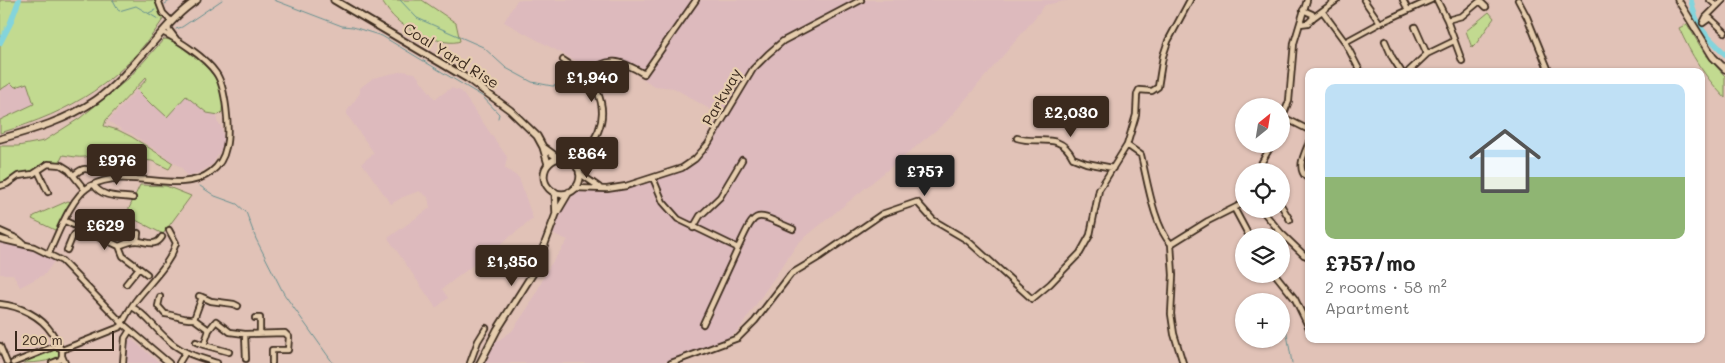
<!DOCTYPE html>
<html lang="en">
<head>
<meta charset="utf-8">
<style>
  :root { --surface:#fff; --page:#f2f2f2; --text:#222; --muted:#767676; --accent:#3b2a1e }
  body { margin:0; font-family:Mali,sans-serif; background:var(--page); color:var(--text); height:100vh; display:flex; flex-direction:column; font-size:19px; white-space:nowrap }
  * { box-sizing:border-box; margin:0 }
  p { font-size:16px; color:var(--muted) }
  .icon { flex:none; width:28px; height:28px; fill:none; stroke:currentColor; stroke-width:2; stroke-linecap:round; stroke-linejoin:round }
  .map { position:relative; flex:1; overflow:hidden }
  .side { position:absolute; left:1305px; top:68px; width:400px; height:275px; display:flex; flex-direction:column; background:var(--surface); border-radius:10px; box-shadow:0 1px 4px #0004 }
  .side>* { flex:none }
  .needle { width:32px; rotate:30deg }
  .tools { position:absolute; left:1235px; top:98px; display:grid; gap:10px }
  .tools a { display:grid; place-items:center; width:55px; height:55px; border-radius:50%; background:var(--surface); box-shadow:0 1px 4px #0004; font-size:25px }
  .scale { position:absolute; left:15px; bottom:12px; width:99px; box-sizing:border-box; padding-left:5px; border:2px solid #3b2a1e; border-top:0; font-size:14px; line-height:18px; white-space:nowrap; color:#3b2a1e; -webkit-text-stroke:4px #e6cdae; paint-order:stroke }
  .price { position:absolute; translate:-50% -42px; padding:0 11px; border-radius:5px; background:var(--accent); color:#fff; font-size:16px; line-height:32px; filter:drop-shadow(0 1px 2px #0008) }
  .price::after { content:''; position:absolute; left:50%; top:30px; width:15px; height:11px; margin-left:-8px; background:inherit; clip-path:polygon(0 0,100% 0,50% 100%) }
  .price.current { background:#222; color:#fff }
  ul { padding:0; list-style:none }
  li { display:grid; align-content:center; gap:10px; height:265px; padding:0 20px }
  li span { display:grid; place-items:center; height:155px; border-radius:10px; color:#555 }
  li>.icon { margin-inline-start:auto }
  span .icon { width:90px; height:90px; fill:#fffc; stroke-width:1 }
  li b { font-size:21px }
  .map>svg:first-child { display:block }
  .built { fill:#ddbabd }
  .green { fill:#c2da90; stroke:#7e8257 }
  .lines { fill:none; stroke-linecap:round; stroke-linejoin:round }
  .stream { stroke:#669090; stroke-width:1 }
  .river { stroke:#83d4dc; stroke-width:5.5 }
  .minor-casing { stroke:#3b2a1e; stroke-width:8 }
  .major-casing { stroke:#3b2a1e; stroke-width:9 }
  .minor { stroke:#e6cdae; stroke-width:4.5 }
  .major { stroke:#e6cdae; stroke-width:5.5 }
  .labels { text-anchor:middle; stroke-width:4.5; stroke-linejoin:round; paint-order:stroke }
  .street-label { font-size:15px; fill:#3b2a1e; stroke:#e6cdae }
</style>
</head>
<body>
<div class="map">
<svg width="1725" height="363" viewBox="0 0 1725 363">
  <rect width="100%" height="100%" fill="#e1c2b7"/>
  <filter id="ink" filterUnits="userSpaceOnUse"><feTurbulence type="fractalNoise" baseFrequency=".02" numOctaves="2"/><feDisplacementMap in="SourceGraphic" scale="10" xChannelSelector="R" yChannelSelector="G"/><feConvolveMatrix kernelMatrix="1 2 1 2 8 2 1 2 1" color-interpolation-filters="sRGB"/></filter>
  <g filter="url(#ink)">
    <!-- built -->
    <path class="built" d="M 517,0 L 1069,0 L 1045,5 L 1024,31 L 946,122 L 798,243 L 738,331 L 724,341 L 662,363 L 485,363 L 491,345 L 512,331 L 531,303 L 549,267 L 568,240 L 553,234 L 561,210 L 578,190 L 618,187 L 685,165 L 705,141 L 721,116 L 674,88 L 654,86 L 620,63 L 602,75 L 504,22 Z
      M 403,71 L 415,73 L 435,99 L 451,88 L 461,91 L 507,157 L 505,168 L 519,178 L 533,219 L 442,289 L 448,298 L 436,308 L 388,238 L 430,208 L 428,197 L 419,191 L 403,197 L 391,204 L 362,163 L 374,153 L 347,115 L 347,111 L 360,93 L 360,88 L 373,78 Z
      M 150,73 L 219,114 L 217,114 L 217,122 L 221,126 L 224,140 L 222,148 L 212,165 L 199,173 L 187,176 L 182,168 L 131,133 L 124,131 L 108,121 L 147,79 L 146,77 Z
      M 11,83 L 27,83 L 34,104 L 0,120 L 0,90 Z
      M 0,242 L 23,246 L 55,260 L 45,274 L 20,287 L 13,274 L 0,274 Z
      M 129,337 L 149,354 L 160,363 L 127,363 L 127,353 L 126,349 Z"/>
    <!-- green -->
    <path class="green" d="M 0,0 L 156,0 L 164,18 C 122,82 73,111 0,133 L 0,120 L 34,104 L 27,83 L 15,87 L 11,83 L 0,90 Z
      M 381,0 L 422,0 L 456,23 L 460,41 C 446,47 409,31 398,21 C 391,15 386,8 381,0 Z
      M 1489,12 L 1494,18 L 1476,44 L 1472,48 L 1466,31 Z
      M 1687,24 L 1705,54 L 1725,76 L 1725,98 C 1705,77 1691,55 1679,28 Z
      M 164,39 C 172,39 178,45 184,49 C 208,67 225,80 222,112 L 219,115 L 207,113 L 186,96 L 167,117 L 154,105 L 153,106 L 137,90 L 147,79 L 146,77 L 106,120 L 104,126 L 118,130 L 132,137 L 173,163 L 169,169 L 152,161 L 142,160 L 126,164 L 112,172 L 98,174 L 110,151 C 102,149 94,156 85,157 C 78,158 70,156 63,155 L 59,163 L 48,162 L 33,172 L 18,173 L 0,184 L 0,146 L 18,146 L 44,141 L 80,118 L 128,79 Z
      M 140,185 L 166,186 L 191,196 L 163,234 L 126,215 Z
      M 68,201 L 71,202 L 57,231 L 32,219 L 34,216 Z
      M 53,348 L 60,350 L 61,354 C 53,363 29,363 16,363 Z"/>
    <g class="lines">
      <!-- stream -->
      <path class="stream" d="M 113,0 L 119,11 L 136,6 L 158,19
        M 274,0 L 342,26 L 353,27 L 382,36 L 482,96 L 499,114 L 498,118
        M 400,0 L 417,18 L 483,47 L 506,68 L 532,82 L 552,86 L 581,83
        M 165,4 L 171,0
        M 149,13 L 155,10
        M 176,29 L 182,27 L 222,0
        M 200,186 L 215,196 L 237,204 L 246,212 L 256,239 L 284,294 L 333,363
        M 1285,322 L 1292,363"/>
      <!-- river -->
      <path class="river" d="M 1691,0 C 1697,30 1705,33 1725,54
        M 0,43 L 10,24 L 19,0"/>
      <defs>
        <path id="minor" d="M 158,0 L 163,13 L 171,21
          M 1364,0 L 1380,23
          M 1403,0 L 1408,10
          M 1437,0 L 1447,20 L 1462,61
          M 1518,0 L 1527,17 L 1549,71
          M 1710,0 L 1717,6
          M 1323,12 L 1345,42 L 1360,71
          M 1314,17 L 1337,0
          M 1447,20 L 1462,16 L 1480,1 L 1486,7
          M 1703,23 L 1706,17 L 1723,0
          M 1703,23 L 1710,18 L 1725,32
          M 1300,24 L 1308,23 L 1313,18 L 1312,14 L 1303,10
          M 167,27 L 176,39
          M 1415,27 L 1427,54
          M 1385,41 L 1392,57 L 1401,71
          M 1345,42 L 1380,23 L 1431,0
          M 563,60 C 570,65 579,69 586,75 C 591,79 594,86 597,91 C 610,119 596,147 571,160
          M 1409,71 L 1427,54 L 1454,41
          M 587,75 C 607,55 621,60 644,74 L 696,0
          M 1283,117 L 1309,130
          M 1281,121 L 1289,101 L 1294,43 L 1307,0
          M 1017,138 C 1038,145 1060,131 1073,158 L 1086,163 L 1113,168
          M 1127,145 L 1141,155 C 1147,179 1154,227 1171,244
          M 577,168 L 581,155
          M 38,171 L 48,192
          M 1257,171 L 1272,144
          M 579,173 L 599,187
          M 74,175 C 83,167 86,168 97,172
          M 1306,177 C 1296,167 1305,153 1309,142
          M 653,178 L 663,202 L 678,219 L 738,248 L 703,324
          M 94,185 C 102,198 119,196 133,198
          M 0,186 L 7,184 L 18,176 L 33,174 L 48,164 L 61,165 L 69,170 L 85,190
          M 574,188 L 607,189 L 626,186 L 682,168 L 695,159 L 708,144 L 753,69 L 768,54 L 783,41 L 861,0
          M 1281,205 L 1290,220
          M 1234,208 L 1249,236
          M 1261,209 L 1281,233 L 1304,255 L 1309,257
          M 65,221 L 119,246 L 123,256 L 147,274
          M 693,228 L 700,216 L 720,197 L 742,160
          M 0,231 L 18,239 L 23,243
          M 100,238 L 108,219
          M 0,239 L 34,247 L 62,261 L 123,324 L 169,363
          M 137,241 L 138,233
          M 119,246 C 124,244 130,241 136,241 C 147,241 155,248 162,237
          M 738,248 C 757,208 753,212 793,229
          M 67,250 L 72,238 L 79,228
          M 49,253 C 58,234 71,197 90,186 C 129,165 179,197 211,172 C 219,166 224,157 226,147 C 230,130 226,87 216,73 C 205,57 179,40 162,32
          M 1275,274 L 1295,299 L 1309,328
          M 126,284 L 139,268
          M 160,297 L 158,306 L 165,314 C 175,315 184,320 194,319
          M 202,297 L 211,301 L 234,304 L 238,306
          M 0,304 C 20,306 41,316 52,333 C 56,339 57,345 62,350 L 62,356 L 65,363
          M 132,307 C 146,314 155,329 167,339 C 181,353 198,357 217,363
          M 255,318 L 260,318 L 260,333
          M 194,319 L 209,330 L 216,321 L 230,332 L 245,334 L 285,333 L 289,337 L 288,350 L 272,350 L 272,363
          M 194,319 L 202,297 L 199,296
          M 122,323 C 127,315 131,306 137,299 C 151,281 169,266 176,243 L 169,230
          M 209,330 L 204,345 L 229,352
          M 245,334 L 246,359
          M 196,342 L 204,345
          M 0,346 L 7,363
          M 62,350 L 120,327 L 123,324
          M 13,363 L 53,347 L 58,347
          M 52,363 L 60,360 L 62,356
          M 123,363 L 125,338 L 130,330
          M 179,363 L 185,353
          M 470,363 L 478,341 L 486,328
          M 671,363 L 738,338 L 755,321 L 791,274 L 821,256 L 882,214 L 917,202 L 933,220 L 967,240 L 1032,299 L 1050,284 L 1080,253 L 1090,235 L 1099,190 L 1127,145 L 1136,115 L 1137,94 L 1139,90 L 1152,91 L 1158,87 L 1163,56 L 1168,41 L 1190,0
          M 1183,363 L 1174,334 L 1171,314 L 1173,275 L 1171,244 L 1208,221 L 1244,203"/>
        <path id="major" d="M 334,0 L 468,79 L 510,110 L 537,136 L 543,147 L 558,158
          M 1678,0 L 1713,57 L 1725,69
          M 0,139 C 33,130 67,120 96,100 C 113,88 127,72 140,57 C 159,37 174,15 197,0
          M 543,147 L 548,164
          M544 176a18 18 0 1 1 36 0a18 18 0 1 1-36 0Z
          M 555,192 L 556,214
          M 480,363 L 497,330 L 535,270 L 556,214 L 569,192"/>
      </defs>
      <!-- minor casing -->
      <use href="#minor" class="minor-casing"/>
      <!-- major casing -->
      <use href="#major" class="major-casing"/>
      <!-- minor -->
      <use href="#minor" class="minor"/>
      <!-- major -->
      <use href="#major" class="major"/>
    </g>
  </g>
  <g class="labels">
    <!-- street labels -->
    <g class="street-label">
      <text transform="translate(451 56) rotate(32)" y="5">Coal Yard Rise</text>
      <text transform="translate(722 97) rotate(-60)" y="5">Parkway</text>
    </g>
  </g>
</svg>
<div class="tools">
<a><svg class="needle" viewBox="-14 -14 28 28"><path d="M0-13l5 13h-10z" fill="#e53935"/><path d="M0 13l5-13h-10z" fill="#767676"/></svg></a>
<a><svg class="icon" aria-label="locate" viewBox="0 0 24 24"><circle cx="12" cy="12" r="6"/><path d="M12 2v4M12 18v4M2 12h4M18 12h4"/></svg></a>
<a><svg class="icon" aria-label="layers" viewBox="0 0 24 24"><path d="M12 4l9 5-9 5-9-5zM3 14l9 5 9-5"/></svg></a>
<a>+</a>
</div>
<div class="scale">200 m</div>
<b class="price" style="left:592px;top:103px">£1,940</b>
<b class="price" style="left:1071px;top:138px">£2,030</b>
<b class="price" style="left:587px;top:179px">£864</b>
<b class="price" style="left:117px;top:186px">£976</b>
<b class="price current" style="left:925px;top:197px">£757</b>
<b class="price" style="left:105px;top:251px">£629</b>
<b class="price" style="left:512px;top:287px">£1,350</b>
<section class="side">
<ul>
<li><span style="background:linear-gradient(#bfe0f5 60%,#8fb573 0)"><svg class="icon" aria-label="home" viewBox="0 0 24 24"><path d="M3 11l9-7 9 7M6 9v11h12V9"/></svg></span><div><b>£757/mo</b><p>2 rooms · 58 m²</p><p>Apartment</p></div></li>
</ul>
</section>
</div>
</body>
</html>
